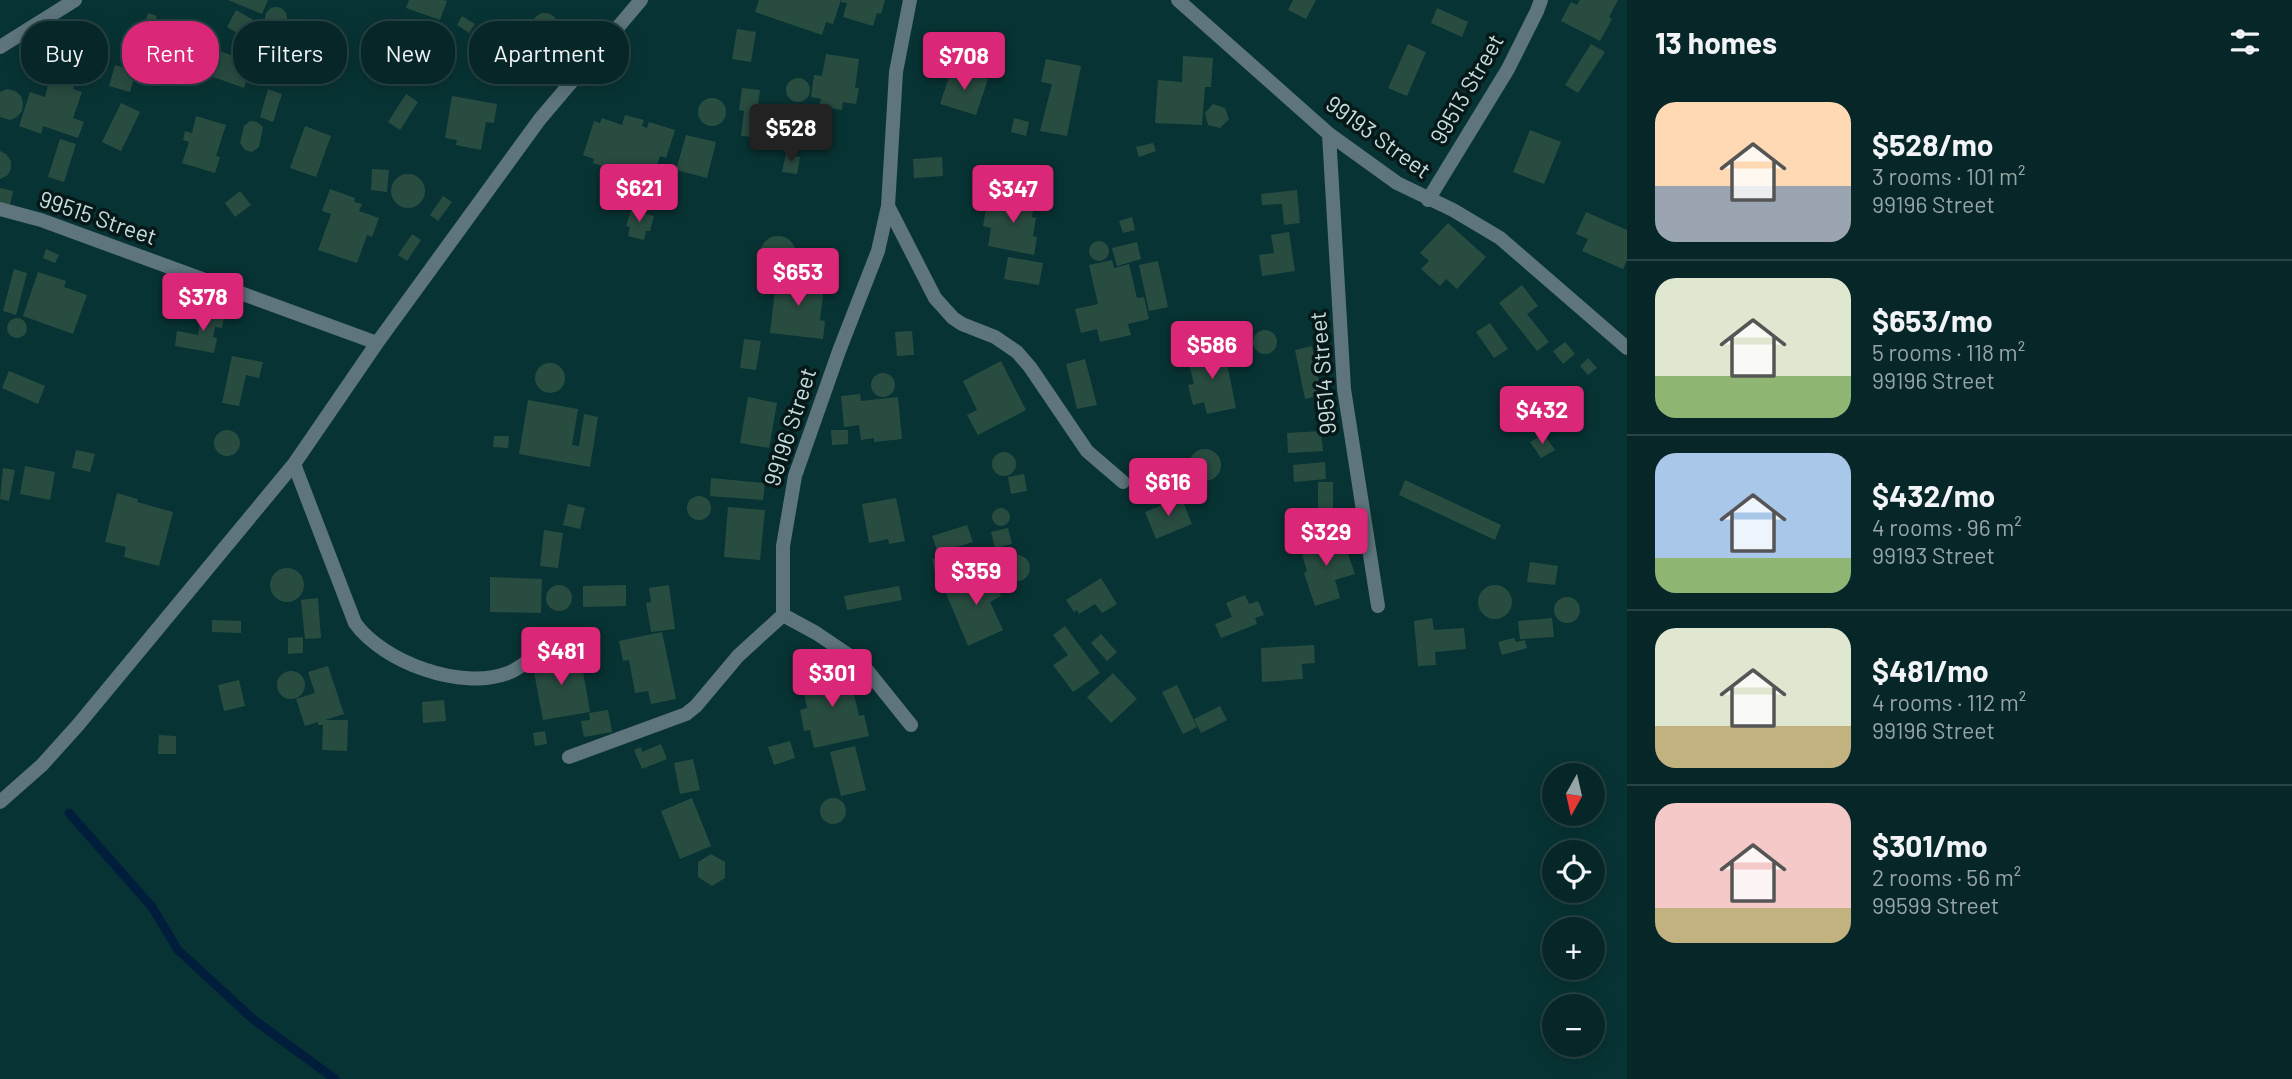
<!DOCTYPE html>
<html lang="en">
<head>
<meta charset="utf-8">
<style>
  :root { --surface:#062627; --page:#143233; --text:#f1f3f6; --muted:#98a5a7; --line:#274344; --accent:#db2777 }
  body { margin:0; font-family:Barlow,sans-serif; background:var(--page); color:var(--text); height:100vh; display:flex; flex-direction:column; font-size:26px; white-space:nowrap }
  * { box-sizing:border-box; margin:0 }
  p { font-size:23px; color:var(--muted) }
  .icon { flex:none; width:38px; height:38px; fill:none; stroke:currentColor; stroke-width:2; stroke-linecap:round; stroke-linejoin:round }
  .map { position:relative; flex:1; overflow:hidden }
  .sheet { display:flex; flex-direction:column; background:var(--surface); width:665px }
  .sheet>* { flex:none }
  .banner { position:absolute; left:21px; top:21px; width:665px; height:63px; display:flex; gap:14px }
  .needle { width:46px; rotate:188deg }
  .buttons { position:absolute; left:1542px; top:763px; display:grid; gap:14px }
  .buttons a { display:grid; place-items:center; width:63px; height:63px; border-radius:50%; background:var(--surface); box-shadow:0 4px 18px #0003,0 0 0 2px var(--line); font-size:35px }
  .price { position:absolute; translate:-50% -60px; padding:0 16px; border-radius:7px; background:var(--accent); color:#fff; font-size:23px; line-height:46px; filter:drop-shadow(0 2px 4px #0008) }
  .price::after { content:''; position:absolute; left:50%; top:42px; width:21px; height:16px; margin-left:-10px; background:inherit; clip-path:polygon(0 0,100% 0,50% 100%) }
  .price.active { background:#222; color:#fff }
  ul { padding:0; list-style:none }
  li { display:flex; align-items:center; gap:21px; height:175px; padding:0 28px }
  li+li { border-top:2px solid var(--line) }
  li span { display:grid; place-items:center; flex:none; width:196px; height:140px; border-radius:21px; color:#555 }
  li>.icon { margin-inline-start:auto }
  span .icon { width:84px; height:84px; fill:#fffc; stroke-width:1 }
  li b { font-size:30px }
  h2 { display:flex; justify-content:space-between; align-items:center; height:84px; padding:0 28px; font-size:30px }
  .pill { padding:0 24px; border-radius:28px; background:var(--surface); box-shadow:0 4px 18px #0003,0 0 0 2px var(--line); font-size:24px; line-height:63px }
  .pill.active { background:var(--accent); color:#fff }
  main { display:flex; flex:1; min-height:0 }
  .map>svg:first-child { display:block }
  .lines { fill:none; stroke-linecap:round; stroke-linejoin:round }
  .stream { stroke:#001e3b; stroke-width:9 }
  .building { fill:#294c41 }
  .street { stroke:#5e757e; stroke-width:14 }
  .labels { text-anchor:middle; stroke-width:7; stroke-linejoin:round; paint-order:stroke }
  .street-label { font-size:23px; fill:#c9ddde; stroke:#071818 }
</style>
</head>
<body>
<main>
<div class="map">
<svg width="1627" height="1079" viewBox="0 0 1627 1079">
  <rect width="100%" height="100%" fill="#083334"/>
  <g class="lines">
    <!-- stream -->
    <path class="stream" d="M 69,813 L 152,907 L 178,950 L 254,1020 L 335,1079"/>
  </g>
  <!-- building -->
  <path class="building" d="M 228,0 L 268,0 L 262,14 Z
    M 409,0 L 443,0 L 447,1 L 440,20 L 406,8 Z
    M 759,0 L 841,0 L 833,24 L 826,22 L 822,35 L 755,12 Z
    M 842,0 L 885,0 L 881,14 L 877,13 L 873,26 L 843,17 L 847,3 L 841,2 Z
    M 1293,0 L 1316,0 L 1306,19 L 1288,10 Z
    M 1580,0 L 1618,0 L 1609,17 L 1612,19 L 1600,41 L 1561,21 L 1571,2 L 1577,5 Z
    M265 18a11 11 0 1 1 22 0a11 11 0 1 1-22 0Z
    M 1437,8 L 1468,22 L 1462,37 L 1431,23 Z
    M 236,10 L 267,28 L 258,45 L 227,27 Z
    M 148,13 L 157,16 L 153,26 L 158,27 L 151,44 L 136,38 L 142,21 L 145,23 Z
    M532 26a13 13 0 1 1 26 0a13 13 0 1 1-26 0Z
    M 462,16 L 475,24 L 469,33 L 457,25 Z
    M 737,29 L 756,32 L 751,62 L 732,59 Z
    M 476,38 L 486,43 L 481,55 L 471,50 Z
    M 1408,44 L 1426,52 L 1407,96 L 1388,88 Z
    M 1591,44 L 1605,52 L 1578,93 L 1565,85 Z
    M 216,50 L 253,62 L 244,88 L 202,73 L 208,56 L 214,58 Z
    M 826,54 L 859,59 L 855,88 L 859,88 L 856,104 L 843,102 L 842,110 L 819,106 L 821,99 L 811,97 L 814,75 L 822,76 Z
    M 1183,56 L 1213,58 L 1211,87 L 1205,87 L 1202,125 L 1155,123 L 1158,80 L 1182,82 Z
    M 1046,59 L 1081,66 L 1067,136 L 1040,131 L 1052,84 L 1041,82 Z
    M 115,65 L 136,71 L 130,92 L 109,86 Z
    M 952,68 L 988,79 L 976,115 L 940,104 Z
    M 51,72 L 76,81 L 73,89 L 82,92 L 73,118 L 84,122 L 78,138 L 43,126 L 41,134 L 19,126 L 30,92 L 45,97 Z
    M786 90a12 12 0 1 1 24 0a12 12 0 1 1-24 0Z
    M 742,88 L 760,90 L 754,137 L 741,136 L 744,111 L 739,110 Z
    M 7,89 L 15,91 L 21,96 L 23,103 L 22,111 L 17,117 L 10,120 L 0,117 L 0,92 Z
    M 268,89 L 282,94 L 273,122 L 260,117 Z
    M 406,94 L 418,102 L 400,130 L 388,122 Z
    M 452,96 L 497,104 L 494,123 L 486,122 L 481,150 L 456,145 L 457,140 L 445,138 Z
    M698 112a14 14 0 1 1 28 0a14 14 0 1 1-28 0Z
    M 121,103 L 140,112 L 121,151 L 102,142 Z
    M 1213,104 L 1225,108 L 1229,119 L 1220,128 L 1208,125 L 1205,113 Z
    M 625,115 L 644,120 L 642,126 L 647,128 L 649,122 L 675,130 L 666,158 L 660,156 L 656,168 L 662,170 L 655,192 L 641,188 L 640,194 L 604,183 L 609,168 L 593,163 L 594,159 L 583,155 L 594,121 L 600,123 L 602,118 L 622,125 Z
    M 196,116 L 226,125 L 216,156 L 220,157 L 215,173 L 182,163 L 189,142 L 183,140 L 185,131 L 192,133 Z
    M 1014,118 L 1029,122 L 1026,136 L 1011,132 Z
    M 250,121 L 257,122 L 263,127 L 259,147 L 252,152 L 245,150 L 240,143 L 244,126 Z
    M 305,126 L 331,136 L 316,177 L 290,168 Z
    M 1530,130 L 1561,142 L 1544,184 L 1513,172 Z
    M 686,135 L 716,142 L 707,178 L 676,170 Z
    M 60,139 L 76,144 L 64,182 L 48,177 Z
    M 1153,143 L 1156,151 L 1139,157 L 1136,147 Z
    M 0,151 L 6,154 L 11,161 L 11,168 L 8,175 L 0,179 Z
    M 786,154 L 800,157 L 797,174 L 782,172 Z
    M 942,157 L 943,176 L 914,178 L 913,159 Z
    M 372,169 L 389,170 L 387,192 L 371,190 Z
    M391 191a17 17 0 1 1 34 0a17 17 0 1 1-34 0Z
    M 0,188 L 13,191 L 10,205 L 0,203 Z
    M 330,189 L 355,198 L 354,202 L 362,204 L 359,211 L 379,218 L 372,237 L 367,235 L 357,263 L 318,250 L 331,214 L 322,211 Z
    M 1297,190 L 1300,223 L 1284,225 L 1282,204 L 1262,205 L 1261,194 Z
    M 240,191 L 251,205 L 235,217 L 225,203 Z
    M 1005,194 L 1035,199 L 1032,217 L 1036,218 L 1033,236 L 1037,237 L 1034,255 L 988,246 L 991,228 L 983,226 L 986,208 L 1001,211 Z
    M 443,196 L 452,202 L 438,221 L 430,215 Z
    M 631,210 L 654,216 L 650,231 L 646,231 L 644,240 L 628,236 L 630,227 L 626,226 Z
    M 1586,212 L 1627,230 L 1627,260 L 1623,269 L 1582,251 L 1588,239 L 1576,234 Z
    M 1132,217 L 1135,230 L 1123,233 L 1119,221 Z
    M 1448,223 L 1486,257 L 1457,289 L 1446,279 L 1440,286 L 1421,269 L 1429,261 L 1420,253 Z
    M 1289,232 L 1295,271 L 1262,276 L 1259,255 L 1274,253 L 1271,235 Z
    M 412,234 L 421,240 L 407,261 L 398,255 Z
    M760 254a18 18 0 1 1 36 0a18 18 0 1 1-36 0Z
    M1089 251a10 10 0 1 1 20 0a10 10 0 1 1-20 0Z
    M 1137,242 L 1141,259 L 1117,266 L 1112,248 Z
    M 46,249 L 59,255 L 55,263 L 43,258 Z
    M 1008,257 L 1043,263 L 1039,285 L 1004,279 Z
    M 1112,260 L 1114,268 L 1129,264 L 1137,298 L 1144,297 L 1149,319 L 1128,324 L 1131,335 L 1100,342 L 1097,329 L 1081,333 L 1075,309 L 1098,304 L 1089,265 Z
    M 1158,261 L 1168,307 L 1149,311 L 1139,265 Z
    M 14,269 L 27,273 L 16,315 L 3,311 Z
    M 38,272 L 66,281 L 64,287 L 87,295 L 73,334 L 23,316 Z
    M 791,272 L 809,274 L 808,286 L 824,287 L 820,320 L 825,321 L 823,339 L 770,333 L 776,282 L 790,284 Z
    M 1522,285 L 1538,306 L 1527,314 L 1549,342 L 1537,351 L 1499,303 Z
    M 202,309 L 225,313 L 222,328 L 215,327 L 213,337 L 217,338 L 214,353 L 175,346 L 177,331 L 198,335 Z
    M7 328a10 10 0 1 1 20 0a10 10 0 1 1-20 0Z
    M 1490,323 L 1508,349 L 1494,358 L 1476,332 Z
    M1253 342a12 12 0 1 1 24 0a12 12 0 1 1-24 0Z
    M 912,331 L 914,355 L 897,356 L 895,332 Z
    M 744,339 L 761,341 L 756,370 L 740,368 Z
    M 1565,342 L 1575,354 L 1563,364 L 1553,351 Z
    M 1223,344 L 1236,408 L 1207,414 L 1204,402 L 1193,405 L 1188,385 L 1194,384 L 1188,360 L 1201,358 L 1199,349 Z
    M 1312,346 L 1322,395 L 1305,399 L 1295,350 Z
    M 232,356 L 263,362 L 259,378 L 246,375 L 239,406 L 222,403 Z
    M 1588,358 L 1597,368 L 1588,375 L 1580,366 Z
    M 1085,359 L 1097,405 L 1077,409 L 1066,364 Z
    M 1001,361 L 1026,410 L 978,435 L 967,415 L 977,410 L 963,381 Z
    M535 378a15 15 0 1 1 30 0a15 15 0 1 1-30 0Z
    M 9,371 L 45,386 L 38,404 L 2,388 Z
    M871 385a12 12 0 1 1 24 0a12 12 0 1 1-24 0Z
    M 860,394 L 861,401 L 898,397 L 902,439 L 874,442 L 874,438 L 861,440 L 859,425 L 844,427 L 841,396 Z
    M 748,397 L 777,403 L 769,448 L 740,443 Z
    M 528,400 L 578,409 L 572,445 L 579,446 L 584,414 L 598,417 L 590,467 L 519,454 Z
    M 831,430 L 848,430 L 848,444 L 832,445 Z
    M214 443a13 13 0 1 1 26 0a13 13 0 1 1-26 0Z
    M 1321,431 L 1323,451 L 1288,453 L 1287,433 Z
    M 1544,434 L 1555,450 L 1541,458 L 1530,442 Z
    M 494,436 L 509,436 L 508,448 L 493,447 Z
    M1189 465a16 16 0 1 1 32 0a16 16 0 1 1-32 0Z
    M 76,450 L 95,454 L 90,472 L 72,468 Z
    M992 464a12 12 0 1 1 24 0a12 12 0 1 1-24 0Z
    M 1325,462 L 1326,479 L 1294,482 L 1293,465 Z
    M 25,466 L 55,472 L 50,500 L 20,494 Z
    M 3,468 L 15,470 L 9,501 L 0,499 Z
    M 1024,474 L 1027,491 L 1011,494 L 1008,477 Z
    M 711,478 L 765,483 L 763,500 L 710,496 Z
    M 1405,480 L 1501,525 L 1495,540 L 1399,495 Z
    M 1318,482 L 1333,482 L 1333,510 L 1318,510 Z
    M 117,493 L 138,499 L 137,502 L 173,512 L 159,566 L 124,557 L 126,547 L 105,542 Z
    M687 508a12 12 0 1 1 24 0a12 12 0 1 1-24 0Z
    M 1181,497 L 1192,524 L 1156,539 L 1145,512 Z
    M 896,498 L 905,541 L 889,544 L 888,539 L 869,543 L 862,504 Z
    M 568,504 L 585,508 L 580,529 L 563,525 Z
    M 728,507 L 765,510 L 760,560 L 724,557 Z
    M992 517a9 9 0 1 1 18 0a9 9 0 1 1-18 0Z
    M 967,525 L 973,542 L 938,553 L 932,536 Z
    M 1008,528 L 1012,544 L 995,548 L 991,532 Z
    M 544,530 L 563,533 L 558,568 L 540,566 Z
    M 1341,534 L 1355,574 L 1335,580 L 1340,598 L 1315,606 L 1304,573 L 1307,571 L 1300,548 Z
    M 969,552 L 973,569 L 936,577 L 932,559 Z
    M1004 568a13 13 0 1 1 26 0a13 13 0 1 1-26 0Z
    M 1530,562 L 1558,566 L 1555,585 L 1527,582 Z
    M270 585a17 17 0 1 1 34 0a17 17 0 1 1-34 0Z
    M 989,570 L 1001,596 L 990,602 L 1003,630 L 968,646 L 945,591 Z
    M 490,577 L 542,579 L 541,613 L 490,612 Z
    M 1101,578 L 1117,604 L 1102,613 L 1095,604 L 1079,614 L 1077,610 L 1074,612 L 1066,600 Z
    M546 598a13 13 0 1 1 26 0a13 13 0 1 1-26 0Z
    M 626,585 L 626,606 L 583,607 L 583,586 Z
    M 669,585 L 675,629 L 651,632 L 646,603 L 651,602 L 649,588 Z
    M1478 602a17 17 0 1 1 34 0a17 17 0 1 1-34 0Z
    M 899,586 L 902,600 L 847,610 L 844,596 Z
    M 1245,595 L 1249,604 L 1258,601 L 1264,615 L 1255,618 L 1257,624 L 1221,638 L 1215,624 L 1232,617 L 1226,603 Z
    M1554 610a13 13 0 1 1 26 0a13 13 0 1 1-26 0Z
    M 318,598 L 321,638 L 305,639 L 301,600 Z
    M 1432,618 L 1434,630 L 1464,628 L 1466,649 L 1435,652 L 1436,665 L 1418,666 L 1414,621 Z
    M 1552,618 L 1554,637 L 1520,639 L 1518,621 Z
    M 212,620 L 241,621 L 241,633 L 212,632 Z
    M 1065,626 L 1100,673 L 1073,692 L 1053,665 L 1068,655 L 1053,635 Z
    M 662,632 L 676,699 L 651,704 L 648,691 L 635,693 L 629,660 L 623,661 L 619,641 Z
    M 1101,634 L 1117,652 L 1107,661 L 1091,643 Z
    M 303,637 L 303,653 L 288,654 L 288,638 Z
    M 1514,638 L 1516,642 L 1525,640 L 1527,648 L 1502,655 L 1498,642 Z
    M 1314,645 L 1315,663 L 1302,664 L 1303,679 L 1262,682 L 1261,648 Z
    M 580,654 L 590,712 L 543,720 L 532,662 Z
    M 847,664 L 859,716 L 864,715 L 869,736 L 814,748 L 810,730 L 804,731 L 800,710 L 807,708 L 803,688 L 815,686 L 812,672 Z
    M 328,666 L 344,714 L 325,720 L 348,720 L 347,751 L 322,750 L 323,725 L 318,725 L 318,722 L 305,726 L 296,699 L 315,693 L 308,672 Z
    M277 685a14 14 0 1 1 28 0a14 14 0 1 1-28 0Z
    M 1113,673 L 1137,699 L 1111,723 L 1087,697 Z
    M 239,680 L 245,706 L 224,711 L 218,685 Z
    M 1177,685 L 1197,727 L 1183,734 L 1162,692 Z
    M 444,700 L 446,721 L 423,723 L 422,702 Z
    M 1220,706 L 1227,720 L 1201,733 L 1194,719 Z
    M 608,710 L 612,732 L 584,737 L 581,721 L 590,720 L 589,713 Z
    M 545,731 L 547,744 L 535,746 L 533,733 Z
    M 159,735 L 176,736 L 176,754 L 158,754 Z
    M 790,741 L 795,758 L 774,765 L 768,747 Z
    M 661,744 L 667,759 L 642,769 L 634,750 L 641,747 L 642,752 Z
    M 855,746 L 866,790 L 841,796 L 830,752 Z
    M 693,759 L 700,790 L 680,794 L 674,763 Z
    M 692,798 L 711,846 L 680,859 L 661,811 Z
    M820 811a13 13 0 1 1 26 0a13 13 0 1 1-26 0Z
    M 711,854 L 725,862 L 725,878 L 712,886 L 698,877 L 698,862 Z"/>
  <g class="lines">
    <!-- street -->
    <path class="street" d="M 1178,0 L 1329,134 L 1397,183 L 1453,210 L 1500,238 L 1627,348
      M 0,47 L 75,0
      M 1329,134 L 1344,389 L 1378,606
      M 1428,200 L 1508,69 L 1537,11 L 1541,0
      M 888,206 L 935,298 L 953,318 L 962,324 L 995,337 L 1017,352 L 1030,367 L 1087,451 L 1123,482
      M 0,209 L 41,220 L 377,343
      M 294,464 L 355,623 C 383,662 461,691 508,673 C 522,668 536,654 548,645
      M 783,615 L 816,633 L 862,664 L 911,725
      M 569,757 L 686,714 L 696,706 L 738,656 L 783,615 L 783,546 L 795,476 L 839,351 L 878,251 L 888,206 L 896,72 L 910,0
      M 0,802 L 42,765 L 78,725 L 294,464 L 377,343 L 540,119 L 641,0"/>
  </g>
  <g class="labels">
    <!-- street labels -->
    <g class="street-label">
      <text transform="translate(1467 89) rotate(-60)" y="8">99513 Street</text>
      <text transform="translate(1378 137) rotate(36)" y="8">99193 Street</text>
      <text transform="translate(98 218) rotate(19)" y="8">99515 Street</text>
      <text transform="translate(1323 373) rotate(-95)" y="8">99514 Street</text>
      <text transform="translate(790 427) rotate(-72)" y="8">99196 Street</text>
    </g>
  </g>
</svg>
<div class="buttons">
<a><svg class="needle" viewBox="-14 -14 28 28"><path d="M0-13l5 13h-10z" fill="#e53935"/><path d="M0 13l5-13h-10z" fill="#98a5a7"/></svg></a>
<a><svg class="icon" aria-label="locate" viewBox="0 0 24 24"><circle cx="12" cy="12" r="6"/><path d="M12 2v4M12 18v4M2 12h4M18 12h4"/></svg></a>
<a>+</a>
<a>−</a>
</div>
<b class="price" style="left:964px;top:92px">$708</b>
<b class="price active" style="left:791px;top:164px">$528</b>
<b class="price" style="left:639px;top:224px">$621</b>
<b class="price" style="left:1013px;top:225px">$347</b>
<b class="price" style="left:798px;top:308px">$653</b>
<b class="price" style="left:203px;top:333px">$378</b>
<b class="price" style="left:1212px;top:381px">$586</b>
<b class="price" style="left:1542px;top:446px">$432</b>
<b class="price" style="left:1168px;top:518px">$616</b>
<b class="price" style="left:1326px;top:568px">$329</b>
<b class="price" style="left:976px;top:607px">$359</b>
<b class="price" style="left:561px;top:687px">$481</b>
<b class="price" style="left:832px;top:709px">$301</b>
<div class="banner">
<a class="pill">Buy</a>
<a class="pill active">Rent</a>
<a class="pill">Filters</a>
<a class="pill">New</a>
<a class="pill">Apartment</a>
</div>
</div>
<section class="sheet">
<h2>13 homes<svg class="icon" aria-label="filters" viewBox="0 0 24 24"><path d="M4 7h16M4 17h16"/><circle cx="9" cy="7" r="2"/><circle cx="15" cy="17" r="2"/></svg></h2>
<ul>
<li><span style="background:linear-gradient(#ffd9b3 60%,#9aa5b1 0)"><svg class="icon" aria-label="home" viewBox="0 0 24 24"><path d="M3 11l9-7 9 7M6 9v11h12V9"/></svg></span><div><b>$528/mo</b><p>3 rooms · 101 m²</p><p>99196 Street</p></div></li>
<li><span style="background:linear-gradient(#dfe7d0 70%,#8fb573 0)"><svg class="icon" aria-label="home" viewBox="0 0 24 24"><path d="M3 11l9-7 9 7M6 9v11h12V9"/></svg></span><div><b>$653/mo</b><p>5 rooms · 118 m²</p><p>99196 Street</p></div></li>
<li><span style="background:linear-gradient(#a9c7e8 75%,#8fb573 0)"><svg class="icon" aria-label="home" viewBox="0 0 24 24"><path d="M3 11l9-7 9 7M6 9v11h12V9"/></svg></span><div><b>$432/mo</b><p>4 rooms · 96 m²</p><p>99193 Street</p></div></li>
<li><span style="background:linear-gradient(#dfe7d0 70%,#c2b280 0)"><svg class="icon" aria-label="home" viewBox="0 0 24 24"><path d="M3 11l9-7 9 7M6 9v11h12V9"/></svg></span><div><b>$481/mo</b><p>4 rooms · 112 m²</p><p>99196 Street</p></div></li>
<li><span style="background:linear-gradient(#f6c9c9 75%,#c2b280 0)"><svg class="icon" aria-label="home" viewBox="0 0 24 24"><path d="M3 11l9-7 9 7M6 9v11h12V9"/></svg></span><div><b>$301/mo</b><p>2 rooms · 56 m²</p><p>99599 Street</p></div></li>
</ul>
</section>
</main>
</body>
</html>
